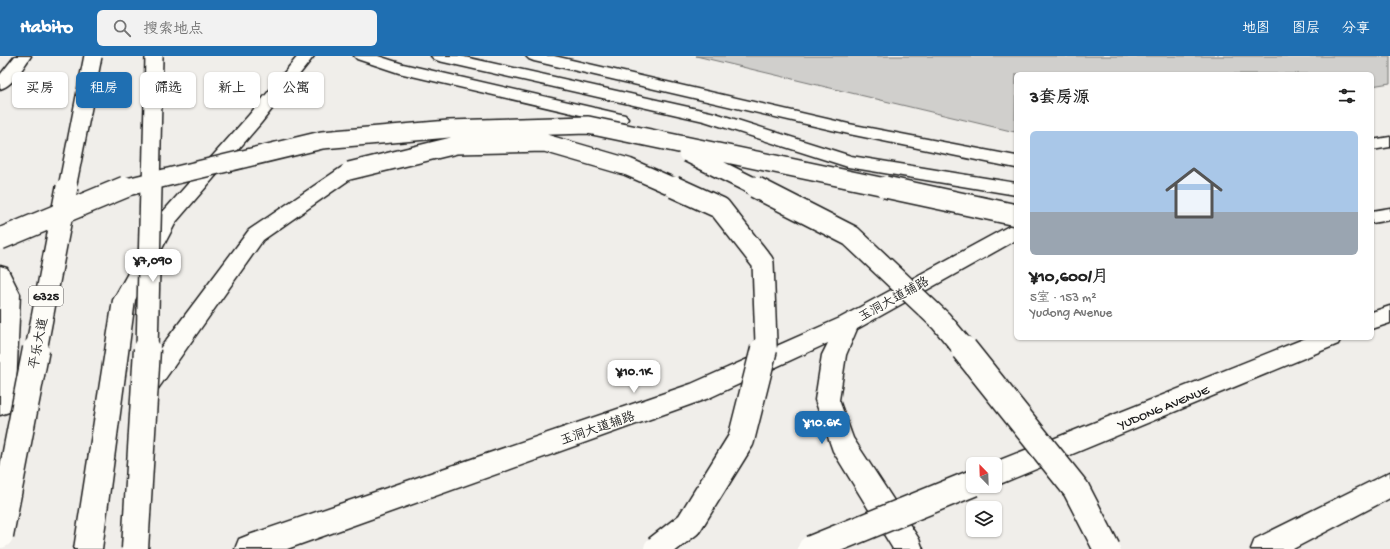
<!DOCTYPE html>
<html lang="zh">
<head>
<meta charset="utf-8">
<style>
  :root { --surface:#fff; --page:#f2f2f2; --text:#222; --muted:#767676; --accent:#1f6fb2 }
  body { margin:0; font-family:"Gochi Hand","LXGW WenKai TC",sans-serif; background:var(--page); color:var(--text); height:100vh; display:flex; flex-direction:column; font-size:15px; white-space:nowrap }
  * { box-sizing:border-box; margin:0 }
  p { font-size:13px; color:var(--muted) }
  .icon { flex:none; width:22px; height:22px; fill:none; stroke:currentColor; stroke-width:2; stroke-linecap:round; stroke-linejoin:round }
  .map { position:relative; flex:1; overflow:hidden }
  .drawer { position:absolute; left:1014px; top:16px; width:360px; height:268px; display:flex; flex-direction:column; background:var(--surface); border-radius:6px; box-shadow:0 1px 3px #0004 }
  .drawer>* { flex:none }
  .guide { position:absolute; left:12px; top:16px; width:380px; height:36px; display:flex; gap:8px }
  .needle { width:26px; rotate:337deg }
  .fabs { position:absolute; left:966px; top:401px; display:grid; gap:8px }
  .fabs a { display:grid; place-items:center; width:36px; height:36px; border-radius:6px; background:var(--surface); box-shadow:0 1px 3px #0004; font-size:20px }
  .price { position:absolute; translate:-50% -34px; padding:0 9px; border-radius:8px; background:#fff; color:#222; font-size:13px; line-height:26px; filter:drop-shadow(0 1px 2px #0008) }
  .price::after { content:''; position:absolute; left:50%; top:24px; width:12px; height:9px; margin-left:-6px; background:inherit; clip-path:polygon(0 0,100% 0,50% 100%) }
  .price.active { background:var(--accent); color:#fff }
  ul { padding:0; list-style:none }
  li { display:grid; align-content:center; gap:8px; height:212px; padding:0 16px }
  li span { display:grid; place-items:center; height:124px; border-radius:6px; color:#555 }
  li>.icon { margin-inline-start:auto }
  span .icon { width:72px; height:72px; fill:#fffc; stroke-width:1 }
  li b { font-size:17px }
  h2 { display:flex; justify-content:space-between; align-items:center; height:48px; padding:0 16px; font-size:17px }
  .pill { padding:0 14px; border-radius:6px; background:var(--surface); box-shadow:0 1px 3px #0004; font-size:14px; line-height:36px }
  .pill.active { background:var(--accent); color:#fff }
  header { display:flex; align-items:center; gap:24px; box-sizing:border-box; height:56px; padding:0 20px; background:var(--accent); color:#fff }
  header strong { font-size:19px }
  nav { display:flex; gap:22px; margin-inline-start:auto; font-size:14px }
  .search { width:280px; height:36px; background:var(--page); display:flex; align-items:center; gap:10px; box-sizing:border-box; padding:0 14px; border-radius:6px; color:var(--muted); font-size:15px }
  .map>svg:first-child { display:block }
  .green { fill:#d0cfcc; stroke:#767674 }
  .lines { fill:none; stroke-linecap:round; stroke-linejoin:round }
  .secondary-casing { stroke:#1c1c1c; stroke-width:3 }
  .primary-casing { stroke:#1c1c1c; stroke-width:3 }
  .secondary { fill:#fdfcf7; fill-rule:evenodd }
  .primary { fill:#fdfcf7; fill-rule:evenodd }
  .primary-bridge-far2-casing { stroke:#1c1c1c; stroke-width:20; stroke-linecap:butt }
  .primary-bridge-far1-casing { stroke:#1c1c1c; stroke-width:24; stroke-linecap:butt }
  .primary-bridge-casing { stroke:#1c1c1c; stroke-width:29; stroke-linecap:butt }
  .highway-bridge-far2-casing { stroke:#1c1c1c; stroke-width:20; stroke-linecap:butt }
  .highway-bridge-far1-casing { stroke:#1c1c1c; stroke-width:24; stroke-linecap:butt }
  .highway-bridge-casing { stroke:#1c1c1c; stroke-width:29; stroke-linecap:butt }
  .primary-bridge-far2 { stroke:#fdfcf7; stroke-width:17 }
  .primary-bridge-far1 { stroke:#fdfcf7; stroke-width:21 }
  .primary-bridge { stroke:#fdfcf7; stroke-width:26 }
  .highway-bridge-far2 { stroke:#fdfcf7; stroke-width:17 }
  .highway-bridge-far1 { stroke:#fdfcf7; stroke-width:21 }
  .highway-bridge { stroke:#fdfcf7; stroke-width:26 }
  .labels { text-anchor:middle; stroke-width:3; stroke-linejoin:round; paint-order:stroke }
  .shield { fill:#fdfcf7; stroke:#605f5e; stroke-width:1 }
  .shield-label { font-size:12px; font-weight:bold; fill:#1c1c1c }
  .street-label { font-size:13px; fill:#1c1c1c; stroke:#fdfcf7 }
</style>
</head>
<body>
<header>
<strong>Habito</strong>
<div class="search"><svg class="icon" aria-label="search" viewBox="0 0 24 24"><circle cx="10" cy="10" r="6"/><path d="M15 15l6 6"/></svg>搜索地点</div>
<nav><a>地图</a><a>图层</a><a>分享</a></nav>
</header>
<div class="map">
<svg width="1390" height="493" viewBox="0 0 1390 493">
  <rect width="100%" height="100%" fill="#f0eeea"/>
  <filter id="ink" filterUnits="userSpaceOnUse"><feTurbulence type="fractalNoise" baseFrequency=".025" numOctaves="2"/><feDisplacementMap in="SourceGraphic" scale="8" xChannelSelector="R" yChannelSelector="G"/><feConvolveMatrix kernelMatrix="1 2 1 2 8 2 1 2 1" color-interpolation-filters="sRGB"/></filter>
  <g filter="url(#ink)">
    <!-- green -->
    <path class="green" d="M 696,0 L 1390,0 L 1390,27 L 1372,30 L 1372,18 L 1016,18 L 1015,76 Z"/>
    <g class="lines">
      <defs>
        <path id="secondary" d="M 298,0 L 314,0 L 261,67 L 176,166 L 135,244 L 102,493 L 74,493 L 113,244 L 161,158 L 249,59 Z
          M 526,0 L 554,0 L 849,68 L 1016,100 L 1016,112 L 849,78 L 534,5 L 529,3 Z
          M 1390,81 L 1390,91 L 1372,94 L 1372,84 Z
          M 1016,168 L 1016,184 L 857,273 L 846,299 L 839,344 L 853,382 L 919,483 L 923,493 L 893,493 L 833,395 L 815,344 L 822,299 L 828,287 L 709,342 L 287,493 L 235,493 L 239,483 L 249,479 L 691,328 L 840,262 L 1009,170 Z
          M 0,210 L 7,212 L 20,238 L 16,332 L 9,356 L 0,359 Z"/>
        <path id="primary" d="M 15,0 L 31,0 C 23,11 14,29 0,33 L 0,19 Z
          M 354,0 L 378,0 L 403,8 L 625,59 L 628,63 L 625,67 L 619,68 L 399,17 L 357,3 Z
          M 431,0 L 460,0 L 715,57 L 851,100 L 1016,127 L 1016,139 L 848,111 L 704,65 L 439,5 L 434,3 Z
          M 349,109 L 356,111 L 358,115 L 356,119 L 263,184 L 155,337 L 146,340 L 137,337 L 134,330 L 137,323 L 249,174 L 342,111 Z
          M 1390,152 L 1390,164 L 1372,167 L 1372,155 Z
          M 1390,250 L 1390,267 L 1372,273 L 1372,256 Z
          M 1306,282 L 1341,282 L 1338,288 L 995,430 L 995,408 L 990,408 Z
          M 1390,416 L 1390,442 L 1293,493 L 1251,493 L 1255,483 Z"/>
      </defs>
      <!-- secondary casing -->
      <use href="#secondary" class="secondary-casing"/>
      <!-- primary casing -->
      <use href="#primary" class="primary-casing"/>
      <!-- secondary -->
      <use href="#secondary" class="secondary"/>
      <!-- primary -->
      <use href="#primary" class="primary"/>
      <defs>
        <path id="primary-bridge-far2" d="M 687,97 L 757,132
          M 349,115 L 456,89 L 545,87 L 628,111 L 676,132
          M 123,132 L 322,84 L 449,73 L 588,69 L 890,132"/>
        <path id="primary-bridge-far1" d="M 674,131 L 720,152 L 763,207 L 766,287 L 764,294
          M 755,131 L 851,180 L 941,265 L 965,294
          M 885,131 L 1016,159
          M 0,183 L 125,131"/>
        <path id="primary-bridge" d="M 964,293 L 1076,433 L 1107,493
          M 657,493 L 689,468 L 741,384 L 764,293
          M 811,493 L 973,427"/>
        <path id="highway-bridge-far2" d="M 67,132 L 93,0
          M 151,132 L 154,0"/>
        <path id="highway-bridge-far1" d="M 36,294 L 67,131
          M 147,294 L 151,131"/>
        <path id="highway-bridge" d="M 0,479 L 36,293
          M 135,493 L 147,293"/>
      </defs>
      <!-- primary-bridge-far2 casing -->
      <use href="#primary-bridge-far2" class="primary-bridge-far2-casing"/>
      <!-- primary-bridge-far1 casing -->
      <use href="#primary-bridge-far1" class="primary-bridge-far1-casing"/>
      <!-- primary-bridge casing -->
      <use href="#primary-bridge" class="primary-bridge-casing"/>
      <!-- highway-bridge-far2 casing -->
      <use href="#highway-bridge-far2" class="highway-bridge-far2-casing"/>
      <!-- highway-bridge-far1 casing -->
      <use href="#highway-bridge-far1" class="highway-bridge-far1-casing"/>
      <!-- highway-bridge casing -->
      <use href="#highway-bridge" class="highway-bridge-casing"/>
      <!-- primary-bridge-far2 -->
      <use href="#primary-bridge-far2" class="primary-bridge-far2"/>
      <!-- primary-bridge-far1 -->
      <use href="#primary-bridge-far1" class="primary-bridge-far1"/>
      <!-- primary-bridge -->
      <use href="#primary-bridge" class="primary-bridge"/>
      <!-- highway-bridge-far2 -->
      <use href="#highway-bridge-far2" class="highway-bridge-far2"/>
      <!-- highway-bridge-far1 -->
      <use href="#highway-bridge-far1" class="highway-bridge-far1"/>
      <!-- highway-bridge -->
      <use href="#highway-bridge" class="highway-bridge"/>
    </g>
  </g>
  <g class="labels">
    <!-- shield labels -->
    <rect class="shield" x="29" y="230" width="34" height="20" rx="3"/>
    <g class="shield-label">
      <text x="46" y="244">G325</text>
    </g>
    <!-- street labels -->
    <g class="street-label">
      <text transform="translate(893 242) rotate(-29)" y="5">玉洞大道辅路</text>
      <text transform="translate(37 287) rotate(-79)" y="5">平乐大道</text>
      <text transform="translate(1163 350) rotate(-22)" y="5">YUDONG AVENUE</text>
      <text transform="translate(597 371) rotate(-19)" y="5">玉洞大道辅路</text>
    </g>
  </g>
</svg>
<div class="fabs">
<a><svg class="needle" viewBox="-14 -14 28 28"><path d="M0-13l5 13h-10z" fill="#e53935"/><path d="M0 13l5-13h-10z" fill="#767676"/></svg></a>
<a><svg class="icon" aria-label="layers" viewBox="0 0 24 24"><path d="M12 4l9 5-9 5-9-5zM3 14l9 5 9-5"/></svg></a>
</div>
<b class="price" style="left:153px;top:227px">¥7,090</b>
<b class="price" style="left:634px;top:338px">¥10.1K</b>
<b class="price active" style="left:822px;top:389px">¥10.6K</b>
<div class="guide">
<a class="pill">买房</a>
<a class="pill active">租房</a>
<a class="pill">筛选</a>
<a class="pill">新上</a>
<a class="pill">公寓</a>
</div>
<section class="drawer">
<h2>3套房源<svg class="icon" aria-label="filters" viewBox="0 0 24 24"><path d="M4 7h16M4 17h16"/><circle cx="9" cy="7" r="2"/><circle cx="15" cy="17" r="2"/></svg></h2>
<ul>
<li><span style="background:linear-gradient(#a9c7e8 65%,#9aa5b1 0)"><svg class="icon" aria-label="home" viewBox="0 0 24 24"><path d="M3 11l9-7 9 7M6 9v11h12V9"/></svg></span><div><b>¥10,600/月</b><p>5室 · 153 m²</p><p>Yudong Avenue</p></div></li>
</ul>
</section>
</div>
</body>
</html>
